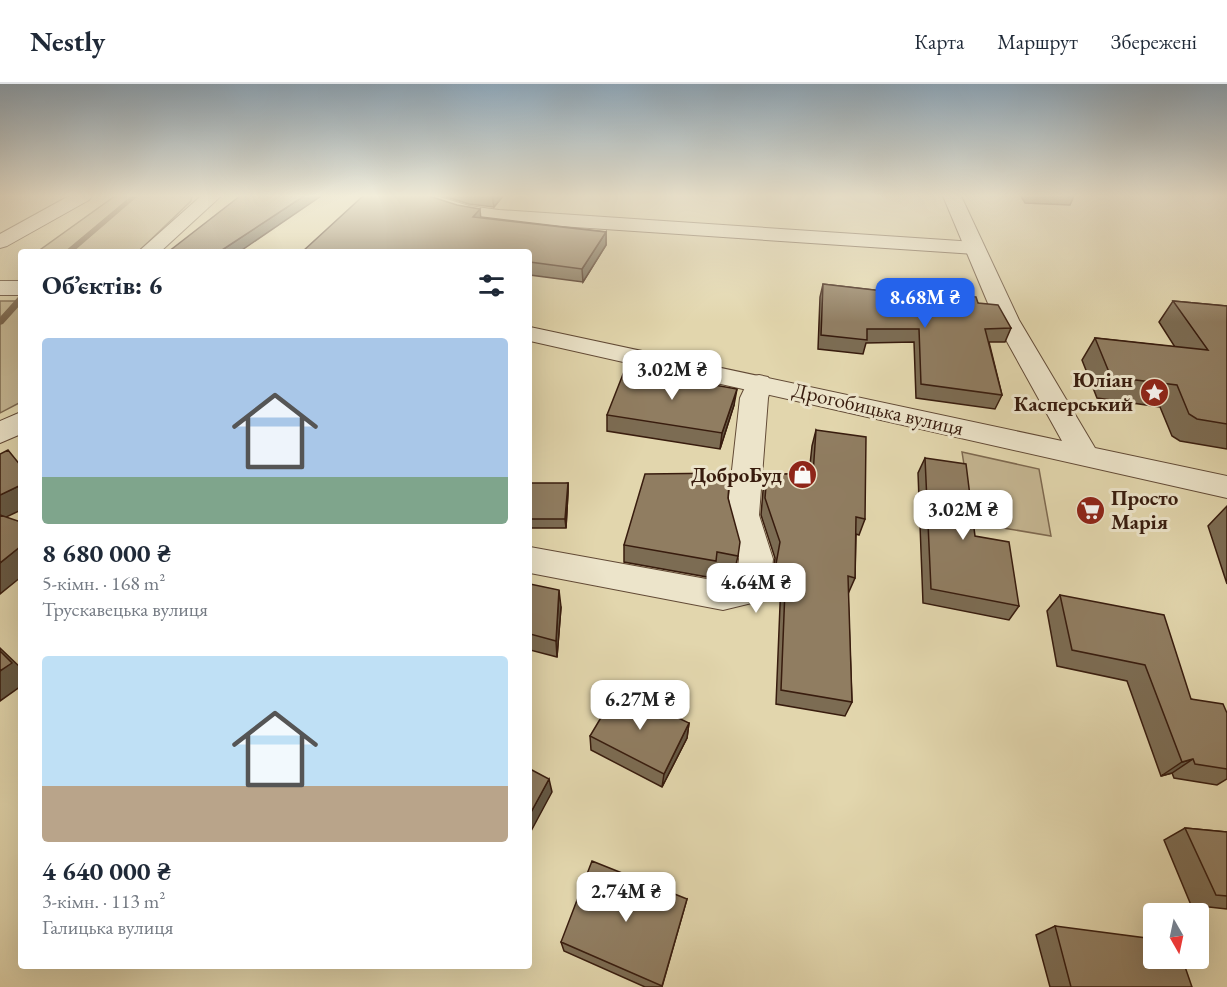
<!DOCTYPE html>
<html lang="uk">
<head>
<meta charset="utf-8">
<style>
  :root { --surface:#fff; --page:#f6f6f7; --text:#1f2937; --muted:#747a83; --line:#e0e1e3; --accent:#2563eb }
  body { margin:0; font-family:"EB Garamond",serif; background:var(--page); color:var(--text); height:100vh; display:flex; flex-direction:column; font-size:22px; white-space:nowrap }
  * { box-sizing:border-box; margin:0 }
  p { font-size:20px; color:var(--muted) }
  .icon { flex:none; width:33px; height:33px; fill:none; stroke:currentColor; stroke-width:2; stroke-linecap:round; stroke-linejoin:round }
  .map { position:relative; flex:1; overflow:hidden }
  .drawer { position:absolute; left:18px; top:165px; width:514px; height:720px; display:flex; flex-direction:column; background:var(--surface); border-radius:6px; box-shadow:0 6px 24px #0002 }
  .drawer>* { flex:none }
  .needle { width:39px; rotate:171deg }
  .controls { position:absolute; left:1143px; top:819px; display:grid; gap:12px }
  .controls a { display:grid; place-items:center; width:66px; height:66px; border-radius:6px; background:var(--surface); box-shadow:0 6px 24px #0002; font-size:30px }
  .price { position:absolute; translate:-50% -51px; padding:0 14px; border-radius:12px; background:#fff; color:#222; font-size:20px; line-height:39px; filter:drop-shadow(0 2px 3px #0008) }
  .price::after { content:''; position:absolute; left:50%; top:36px; width:18px; height:14px; margin-left:-9px; background:inherit; clip-path:polygon(0 0,100% 0,50% 100%) }
  .price.current { background:var(--accent); color:#fff }
  ul { padding:0; list-style:none }
  li { display:grid; align-content:center; gap:12px; height:318px; padding:0 24px }
  li span { display:grid; place-items:center; height:186px; border-radius:6px; color:#555 }
  li>.icon { margin-inline-start:auto }
  span .icon { width:108px; height:108px; fill:#fffc; stroke-width:1 }
  li b { font-size:26px }
  h2 { display:flex; justify-content:space-between; align-items:center; height:72px; padding:0 24px; font-size:26px }
  header { display:flex; align-items:center; gap:36px; box-sizing:border-box; height:84px; padding:0 30px; background:var(--surface); border-bottom:2px solid var(--line) }
  header strong { font-size:28px }
  nav { display:flex; gap:33px; margin-inline-start:auto; font-size:21px }
  .map>svg:first-child { display:block }
  .green { fill:#c5b692; stroke:#7e6950; stroke-width:1.5 }
  .lines { fill:none; stroke-linecap:round; stroke-linejoin:round }
  .stream { fill:#7b664d; fill-rule:evenodd }
  .minor-casing { stroke:#624a36; stroke-width:2 }
  .tertiary-casing { stroke:#624a36; stroke-width:2 }
  .minor { fill:#ece4ca; fill-rule:evenodd }
  .tertiary { fill:#ece4ca; fill-rule:evenodd }
  .wall { fill:#7c6c53; stroke:#381c0e; stroke-width:1.5 }
  .shaded-wall { fill:#655844; stroke:#381c0e; stroke-width:1.5 }
  .building { fill:#907d61; stroke:#381c0e; stroke-width:1.5 }
  .labels { text-anchor:middle; stroke-width:6; stroke-linejoin:round; paint-order:stroke }
  .poi-label { font-size:21px; font-weight:bold; fill:#381c0e; stroke:#ece4ca; text-anchor:end }
  .street-label { font-size:21px; fill:#381c0e; stroke:#ece4ca }
</style>
</head>
<body>
<header>
<strong>Nestly</strong>
<nav><a>Карта</a><a>Маршрут</a><a>Збережені</a></nav>
</header>
<div class="map">
<svg width="1227" height="903" viewBox="0 0 1227 903">
  <rect width="100%" height="100%" fill="#e2d6ad"/>
  <filter id="stains"><feTurbulence type="fractalNoise" baseFrequency=".00333" numOctaves="4"/><feColorMatrix values="0 0 0 0 .2 0 0 0 0 .09 0 0 0 0 .02 0 0 0 .5 -.17"/></filter>
  <radialGradient id="worn" r=".72"><stop offset=".6" stop-color="#630" stop-opacity="0"/><stop offset="1" stop-color="#630" stop-opacity=".3"/></radialGradient>
  <!-- green -->
  <path class="green" d="M 115,112 L 192,112 L 191,117 L 138,168 L 37,168 Z
    M 0,217 L 21,217 L 21,318 L 0,329 Z
    M 962,368 L 1039,385 L 1051,452 L 932,432 L 969,412 Z"/>
  <g class="lines">
    <!-- stream -->
    <path class="stream" d="M 131,112 L 138,112 L 73,168 L 64,168 Z
      M 18,213 L 21,213 L 21,220 L 3,240 L 0,241 L 0,233 Z"/>
    <defs>
      <path id="minor" d="M 69,112 L 92,112 L 89,116 L 7,162 L 0,164 L 0,150 Z
        M 201,112 L 221,112 L 160,168 L 138,168 Z
        M 409,112 L 437,112 L 469,122 L 499,126 L 975,158 L 982,160 L 985,164 L 982,168 L 975,170 L 499,138 L 460,131 L 412,116 Z
        M 759,291 L 768,293 L 772,299 L 768,314 L 759,431 L 773,475 L 771,493 L 756,518 L 723,526 L 530,489 L 530,463 L 723,498 L 732,496 L 737,489 L 739,475 L 727,431 L 740,314 L 750,293 Z
        M 21,328 L 21,350 L 0,359 L 0,337 Z"/>
      <path id="tertiary" d="M 943,112 L 961,112 L 1019,236 L 1095,364 L 1227,392 L 1227,414 L 530,257 L 530,243 L 1062,357 L 995,236 Z
        M 0,197 L 21,197 L 21,211 L 0,211 Z"/>
    </defs>
    <!-- minor casing -->
    <use href="#minor" class="minor-casing"/>
    <!-- tertiary casing -->
    <use href="#tertiary" class="tertiary-casing"/>
    <!-- minor -->
    <use href="#minor" class="minor"/>
    <!-- tertiary -->
    <use href="#tertiary" class="tertiary"/>
  </g>
  <!-- wall -->
  <path class="wall" d="M 444,112 L 503,112 L 494,123 L 469,120 Z
    M 1021,112 L 1074,112 L 1070,121 L 1025,119 Z
    M 481,133 L 606,148 L 606,161 L 583,198 L 530,191 L 530,168 Z
    M 922,197 L 966,212 L 978,219 L 1011,244 L 1005,258 L 989,258 L 1002,311 L 995,325 L 916,314 L 914,258 L 866,259 L 863,270 L 818,265 L 820,213 L 823,200 L 918,211 L 918,210 Z
    M 1173,217 L 1227,222 L 1227,365 L 1180,357 L 1172,352 L 1160,323 L 1097,314 L 1082,276 L 1095,254 L 1175,263 L 1159,238 Z
    M 734,321 L 720,365 L 607,347 L 607,331 Z
    M 816,346 L 865,435 L 859,451 L 856,450 L 855,494 L 848,510 L 852,618 L 845,632 L 776,620 L 781,497 L 772,496 L 775,474 L 761,431 L 763,407 L 767,390 L 809,390 L 812,362 Z
    M 925,374 L 1019,522 L 1009,536 L 923,519 L 918,389 Z
    M 568,399 L 568,408 L 566,444 L 530,444 L 530,409 Z
    M 728,414 L 738,472 L 734,489 L 714,485 L 713,494 L 624,478 L 624,461 Z
    M 1227,422 L 1227,500 L 1208,442 Z
    M 530,500 L 561,523 L 557,573 L 530,566 Z
    M 1060,511 L 1191,615 L 1227,629 L 1227,695 L 1217,701 L 1174,694 L 1172,689 L 1161,692 L 1127,597 L 1057,582 L 1047,527 Z
    M 689,639 L 687,654 L 662,703 L 591,666 L 590,652 Z
    M 1185,744 L 1227,748 L 1227,825 L 1191,821 L 1164,756 Z
    M 687,815 L 662,903 L 645,903 L 564,867 L 561,858 Z
    M 1055,842 L 1192,903 L 1050,903 L 1036,851 Z"/>
  <!-- shaded-wall -->
  <path class="shaded-wall" d="M 304,112 L 321,112 L 239,168 L 219,168 Z
    M 492,112 L 503,112 L 494,123 Z
    M 480,125 L 481,137 L 473,133 Z
    M 606,148 L 606,161 L 583,198 L 582,185 Z
    M 737,305 L 734,321 L 720,365 L 722,349 Z
    M 568,399 L 568,408 L 566,444 L 565,435 Z
    M 21,401 L 21,426 L 0,436 L 0,411 Z
    M 21,462 L 21,493 L 0,510 L 0,479 Z
    M 559,506 L 561,523 L 557,573 L 556,557 Z
    M 0,564 L 21,584 L 21,602 L 0,617 Z
    M 689,639 L 687,654 L 662,703 L 664,690 Z
    M 1193,675 L 1172,689 L 1161,692 L 1182,678 Z
    M 549,695 L 552,708 L 530,749 L 530,730 Z"/>
  <!-- building -->
  <path class="building" d="M 240,112 L 304,112 L 219,168 L 168,168 Z
    M 363,112 L 429,112 L 457,121 L 480,125 L 473,133 L 606,148 L 582,185 L 530,178 L 530,168 L 302,168 Z
    M 922,197 L 962,201 L 966,212 L 976,213 L 978,219 L 998,221 L 1011,244 L 985,245 L 1002,311 L 921,300 L 919,245 L 867,245 L 867,256 L 821,251 L 823,200 L 925,212 Z
    M 1173,217 L 1227,222 L 1227,340 L 1197,335 L 1189,330 L 1177,301 L 1111,293 L 1095,254 L 1208,266 Z
    M 625,285 L 737,305 L 722,349 L 607,331 Z
    M 816,346 L 866,353 L 865,435 L 856,433 L 855,494 L 848,492 L 852,618 L 781,606 L 786,481 L 776,480 L 780,458 L 765,414 L 767,390 L 813,390 Z
    M 8,366 L 21,382 L 21,401 L 0,411 L 0,370 Z
    M 925,374 L 966,380 L 975,452 L 1009,458 L 1019,522 L 931,505 Z
    M 730,389 L 728,414 L 740,458 L 738,472 L 717,468 L 716,477 L 624,461 L 645,390 Z
    M 531,399 L 568,399 L 565,435 L 530,435 L 530,409 Z
    M 0,431 L 21,438 L 21,462 L 0,479 Z
    M 530,500 L 559,506 L 556,557 L 530,550 Z
    M 1060,511 L 1164,531 L 1191,615 L 1223,620 L 1227,629 L 1227,685 L 1195,680 L 1193,675 L 1182,678 L 1145,581 L 1072,566 Z
    M 0,567 L 12,579 L 0,587 Z
    M 618,605 L 689,639 L 664,690 L 590,652 Z
    M 530,685 L 549,695 L 530,730 Z
    M 1185,744 L 1227,748 L 1227,812 L 1216,811 Z
    M 592,777 L 687,815 L 662,902 L 561,858 Z
    M 1055,842 L 1154,855 L 1154,874 L 1182,874 L 1192,903 L 1071,903 Z"/>
  <!-- sky -->
  <linearGradient id="sky" x2="0" y2="1"><stop stop-color="#8ea8bb"/><stop offset="0.47" stop-color="#f2edda"/><stop offset="1" stop-color="#f2edda" stop-opacity="0"/></linearGradient>
  <rect width="1227" height="238" fill="url(#sky)"/>
  <!-- icons -->
  <defs>
    <symbol id="sight-disc" viewBox="-11 -11 22 22"><circle r="9.5" fill="#8f2418" stroke="#ece4ca"/><path d="M0-6L1.8-2.2L6-1.7L2.9 1.2L3.7 5.4L0 3.3L-3.7 5.4L-2.9 1.2L-6-1.7L-1.8-2.2Z" fill="#fff"/></symbol>
    <symbol id="shop-disc" viewBox="-11 -11 22 22"><circle r="9.5" fill="#8f2418" stroke="#ece4ca"/><path d="M-5-2.5h2.3a2.7 3.5 0 0 1 5.4 0H5L5.5 6h-11ZM-1.5-2.5h3a1.5 2.3 0 0 0-3 0Z" fill="#fff"/></symbol>
    <symbol id="supermarket-disc" viewBox="-11 -11 22 22"><circle r="9.5" fill="#8f2418" stroke="#ece4ca"/><path d="M-6-5.5h2.5l.6 2H6L4.5 2H-2.5L-4.4-4H-6ZM-1.5 3.2a1.3 1.3 0 1 0 .1 0ZM3 3.2a1.3 1.3 0 1 0 .1 0Z" fill="#fff"/></symbol>
  </defs>
  <g fill-rule="evenodd">
    <use href="#sight-disc" x="1138" y="292" width="33" height="33"/>
    <use href="#shop-disc" x="786" y="374" width="33" height="33"/>
    <use href="#supermarket-disc" x="1074" y="410" width="33" height="33"/>
  </g>
  <g class="labels">
    <!-- poi labels -->
    <g class="poi-label">
      <text x="1133" y="303">Юліан<tspan x="1133" dy="24">Касперський</tspan></text>
      <text x="782" y="398">ДоброБуд</text>
      <text x="1111" y="421" text-anchor="start">Просто<tspan x="1111" dy="24">Марія</tspan></text>
    </g>
    <!-- street labels -->
    <g class="street-label">
      <text transform="translate(878 325) rotate(13)" y="7">Дрогобицька вулиця</text>
    </g>
  </g>
  <rect width="100%" height="100%" filter="url(#stains)"/>
  <rect width="100%" height="100%" fill="url(#worn)"/>
</svg>
<div class="controls">
<a><svg class="needle" viewBox="-14 -14 28 28"><path d="M0-13l5 13h-10z" fill="#e53935"/><path d="M0 13l5-13h-10z" fill="#747a83"/></svg></a>
</div>
<b class="price current" style="left:925px;top:245px">8.68M ₴</b>
<b class="price" style="left:672px;top:317px">3.02M ₴</b>
<b class="price" style="left:963px;top:457px">3.02M ₴</b>
<b class="price" style="left:756px;top:530px">4.64M ₴</b>
<b class="price" style="left:640px;top:647px">6.27M ₴</b>
<b class="price" style="left:626px;top:839px">2.74M ₴</b>
<section class="drawer">
<h2>Об’єктів: 6<svg class="icon" aria-label="filters" viewBox="0 0 24 24"><path d="M4 7h16M4 17h16"/><circle cx="9" cy="7" r="2"/><circle cx="15" cy="17" r="2"/></svg></h2>
<ul>
<li><span style="background:linear-gradient(#a9c7e8 75%,#7fa58c 0)"><svg class="icon" aria-label="home" viewBox="0 0 24 24"><path d="M3 11l9-7 9 7M6 9v11h12V9"/></svg></span><div><b>8 680 000 ₴</b><p>5-кімн. · 168 m²</p><p>Трускавецька вулиця</p></div></li>
<li><span style="background:linear-gradient(#bfe0f5 70%,#b9a48a 0)"><svg class="icon" aria-label="home" viewBox="0 0 24 24"><path d="M3 11l9-7 9 7M6 9v11h12V9"/></svg></span><div><b>4 640 000 ₴</b><p>3-кімн. · 113 m²</p><p>Галицька вулиця</p></div></li>
</ul>
</section>
</div>
</body>
</html>
